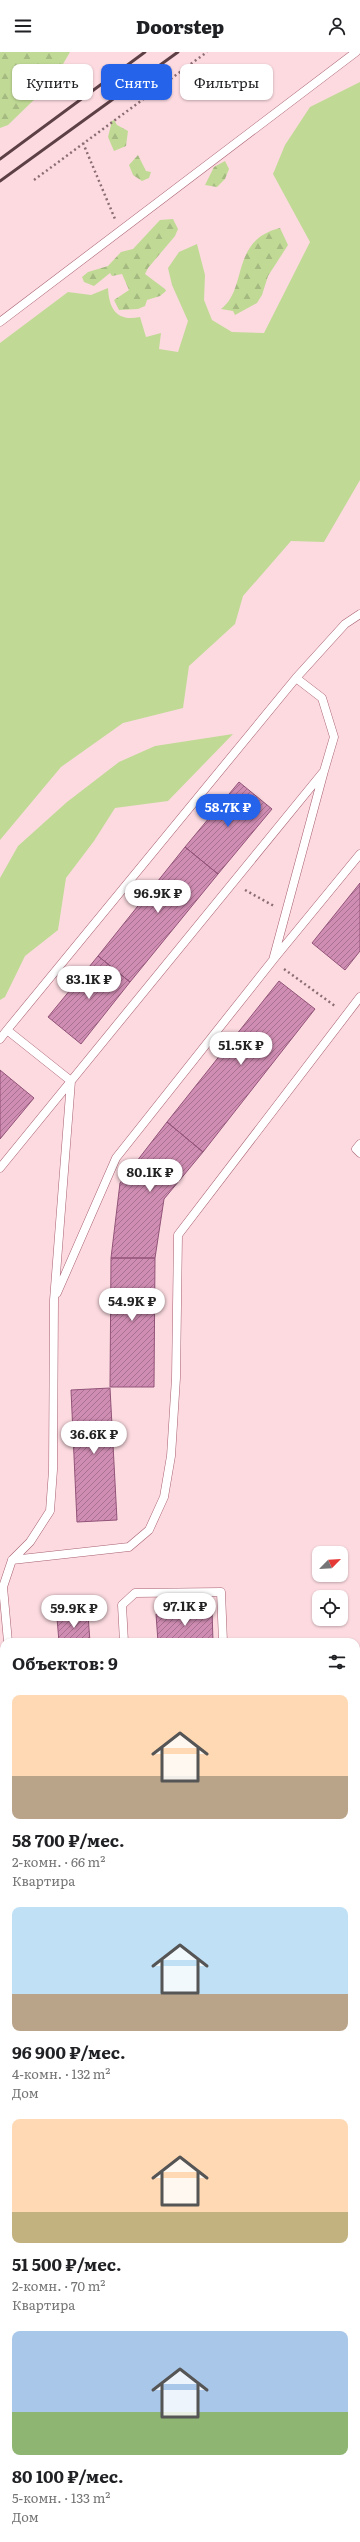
<!DOCTYPE html>
<html lang="ru">
<head>
<meta charset="utf-8">
<style>
  :root { --surface:#fff; --page:#f2f2f2; --text:#202124; --muted:#757577; --accent:#2563eb }
  body { margin:0; font-family:Literata,serif; background:var(--page); color:var(--text); height:100vh; display:flex; flex-direction:column; font-size:15px; white-space:nowrap }
  * { box-sizing:border-box; margin:0 }
  p { font-size:13px; color:var(--muted) }
  .icon { flex:none; width:22px; height:22px; fill:none; stroke:currentColor; stroke-width:2; stroke-linecap:round; stroke-linejoin:round }
  .map { position:relative; flex:1; overflow:hidden }
  .side { position:absolute; left:0px; top:1586px; width:360px; height:904px; display:flex; flex-direction:column; background:var(--surface); border-radius:12px 12px 0 0; box-shadow:0 1px 3px #0004 }
  .side>* { flex:none }
  .top-card { position:absolute; left:12px; top:12px; width:336px; height:36px; display:flex; gap:8px }
  .needle { width:26px; rotate:66deg }
  .tools { position:absolute; left:312px; top:1494px; display:grid; gap:8px }
  .tools a { display:grid; place-items:center; width:36px; height:36px; border-radius:8px; background:var(--surface); box-shadow:0 1px 3px #0004; font-size:20px }
  .price { position:absolute; translate:-50% -34px; padding:0 9px; border-radius:14px; background:#fff; color:#222; font-size:13px; line-height:26px; filter:drop-shadow(0 1px 2px #0008) }
  .price::after { content:''; position:absolute; left:50%; top:24px; width:12px; height:9px; margin-left:-6px; background:inherit; clip-path:polygon(0 0,100% 0,50% 100%) }
  .price.on { background:var(--accent); color:#fff }
  ul { padding:0; list-style:none }
  li { display:grid; align-content:center; gap:8px; height:212px; padding:0 12px }
  li span { display:grid; place-items:center; height:124px; border-radius:8px; color:#555 }
  li>.icon { margin-inline-start:auto }
  span .icon { width:72px; height:72px; fill:#fffc; stroke-width:1 }
  li b { font-size:17px }
  h2 { display:flex; justify-content:space-between; align-items:center; height:48px; padding:0 12px; font-size:17px }
  .tag { padding:0 14px; border-radius:8px; background:var(--surface); box-shadow:0 1px 3px #0004; font-size:14px; line-height:36px }
  .tag.on { background:var(--accent); color:#fff }
  header { display:flex; justify-content:space-between; align-items:center; height:52px; padding:0 12px; background:var(--surface); font-size:18px; font-weight:800 }
  .map>svg:first-child { display:block }
  .green { fill:#c0da95 }
  .forest { fill:url(#forest-firs) }
  .building { fill:url(#building-hatch); stroke:#925378 }
  .lines { fill:none; stroke-linecap:round; stroke-linejoin:round }
  .lane-casing { stroke:#a85f70; stroke-width:9 }
  .street-casing { stroke:#a85f70; stroke-width:17 }
  .path { stroke:#8c6d74; stroke-width:2.5; stroke-dasharray:2 3; stroke-linecap:butt }
  .lane { stroke:#fff; stroke-width:8 }
  .street { stroke:#fff; stroke-width:16 }
  .rail { stroke:#5d3f46; stroke-width:3 }
</style>
</head>
<body>
<header><svg class="icon" aria-label="menu" viewBox="0 0 24 24"><path d="M4 6h16M4 12h16M4 18h16"/></svg>Doorstep<svg class="icon" aria-label="person" viewBox="0 0 24 24"><circle cx="12" cy="8" r="4"/><path d="M4 21q1-7 8-7t8 7"/></svg></header>
<div class="map">
<svg width="360" height="2490" viewBox="0 0 360 2490">
  <defs>
    <pattern id="forest-firs" width="22" height="20" patternUnits="userSpaceOnUse"><rect width="22" height="20" fill="#c0da95"/><path d="M5 1l3.5 6h-7zM16 11l3.5 6h-7z" fill="#a5ba80"/></pattern>
    <pattern id="building-hatch" width="6" height="6" patternUnits="userSpaceOnUse"><rect width="6" height="6" fill="#d08db3"/><path d="M-1 1l2-2M0 6l6-6M5 7l2-2" fill="none" stroke="#a97190"/></pattern>
  </defs>
  <rect width="100%" height="100%" fill="#fcdae0"/>
  <!-- green -->
  <path class="green" d="M 360,30 L 360,428 L 324,490 L 291,489 L 243,544 L 235,572 L 189,614 L 183,656 L 123,671 L 61,715 L 0,788 L 0,291 L 68,240 L 91,243 L 108,236 C 109,257 117,270 140,265 L 146,285 L 161,281 L 159,297 L 178,300 L 188,269 L 172,233 L 168,216 L 179,200 L 197,192 L 205,223 L 204,248 L 212,268 L 232,280 L 264,281 L 310,190 L 273,122 L 285,93 L 310,55 Z
    M 233,682 L 168,749 L 115,756 L 94,789 L 66,826 L 58,878 L 25,904 L 5,945 L 0,948 L 0,826 L 18,794 L 67,750 L 119,710 L 155,694 Z
    M 0,1735 L 4,1739 L 4,1849 L 0,1848 Z
    M 0,2042 L 4,2042 L 4,2067 L 0,2067 Z"/>
  <!-- forest -->
  <path class="forest" d="M 0,0 L 70,0 L 48,38 L 41,41 L 8,73 L 0,76 Z
    M 114,68 L 117,73 L 128,79 L 126,94 L 114,99 L 108,85 L 111,73 L 110,70 Z
    M 138,103 L 146,119 L 151,120 L 149,126 L 142,129 L 133,123 L 129,113 Z
    M 225,109 L 229,117 L 225,127 L 217,135 L 205,133 L 214,115 Z
    M 173,167 L 178,177 L 175,184 L 148,216 L 145,222 L 165,237 L 166,239 L 160,244 L 147,248 L 145,254 L 138,257 L 119,258 L 114,248 L 129,238 L 122,222 L 112,224 L 110,221 L 94,234 L 84,230 L 82,225 L 88,220 L 108,214 L 121,200 L 133,197 L 160,168 Z
    M 280,176 L 288,193 L 268,224 L 262,243 L 257,251 L 235,263 L 233,259 L 221,257 C 248,237 230,188 280,176 Z
    M 0,2333 L 4,2333 L 4,2363 L 0,2362 Z
    M 124,2486 L 159,2486 L 159,2490 L 124,2490 Z"/>
  <!-- building -->
  <path class="building" d="M 239,730 L 272,757 L 218,822 L 185,795 Z
    M 185,795 L 218,822 L 130,930 L 98,904 Z
    M 360,831 L 360,899 L 345,918 L 312,891 Z
    M 98,904 L 130,930 L 81,992 L 48,965 Z
    M 279,929 L 315,957 L 203,1100 L 167,1070 Z
    M 0,1018 L 34,1046 L 0,1087 Z
    M 167,1070 L 203,1100 L 164,1147 L 155,1206 L 111,1206 L 120,1131 Z
    M 111,1206 L 155,1206 L 154,1335 L 110,1335 Z
    M 110,1336 L 117,1468 L 77,1470 L 71,1338 Z
    M 212,1558 L 213,1590 L 158,1590 L 156,1562 Z
    M 88,1563 L 90,1590 L 59,1590 L 57,1566 Z
    M 0,1913 L 4,1913 L 4,1951 L 0,1951 Z
    M 0,2079 L 4,2079 L 4,2269 L 0,2269 Z
    M 356,2147 L 360,2147 L 360,2188 L 356,2188 Z
    M 0,2465 L 4,2465 L 4,2486 L 98,2486 L 98,2490 L 0,2490 Z
    M 234,2486 L 275,2486 L 275,2490 L 234,2490 Z"/>
  <g class="lines">
    <defs>
      <path id="lane" d="M 0,270 L 356,0
        M 296,626 L 345,572 L 360,562
        M 0,987 L 7,978
        M 360,1092 L 356,1097 L 360,1101
        M 0,1116 L 324,719 L 273,908 L 360,802
        M 57,1241 L 116,1106 L 273,908
        M 12,1508 L 129,1495 L 149,1478 L 164,1445 L 171,1404 L 176,1326 L 178,1183 L 360,945
        M 8,1590 L 3,1535 L 12,1508 L 30,1490 L 50,1459 L 53,1418 L 54,1248 L 71,1029 L 7,978 L 296,626 L 322,646 L 334,685 L 324,719
        M 124,1590 L 122,1553 L 135,1541 L 221,1540 L 223,1590
        M 0,1696 L 4,1699
        M 0,1972 L 4,1972
        M 0,2324 L 4,2324
        M 0,2460 L 4,2460
        M 108,2486 L 109,2490
        M 303,2486 L 303,2490"/>
      <path id="street" d="M 191,2486 L 191,2490"/>
    </defs>
    <!-- lane casing -->
    <use href="#lane" class="lane-casing"/>
    <!-- street casing -->
    <use href="#street" class="street-casing"/>
    <!-- path -->
    <path class="path" d="M 83,91 L 115,167
      M 34,128 L 207,0
      M 245,838 L 274,854
      M 284,917 L 335,954
      M 0,1674 L 4,1677
      M 356,1977 L 360,1983"/>
    <!-- lane -->
    <use href="#lane" class="lane"/>
    <!-- street -->
    <use href="#street" class="street"/>
    <!-- rail -->
    <path class="rail" d="M 0,107 L 145,0
      M 0,129 L 178,0"/>
  </g>
</svg>
<div class="tools">
<a><svg class="needle" viewBox="-14 -14 28 28"><path d="M0-13l5 13h-10z" fill="#e53935"/><path d="M0 13l5-13h-10z" fill="#757577"/></svg></a>
<a><svg class="icon" aria-label="locate" viewBox="0 0 24 24"><circle cx="12" cy="12" r="6"/><path d="M12 2v4M12 18v4M2 12h4M18 12h4"/></svg></a>
</div>
<b class="price on" style="left:228px;top:776px">58.7K ₽</b>
<b class="price" style="left:158px;top:862px">96.9K ₽</b>
<b class="price" style="left:89px;top:948px">83.1K ₽</b>
<b class="price" style="left:241px;top:1014px">51.5K ₽</b>
<b class="price" style="left:150px;top:1141px">80.1K ₽</b>
<b class="price" style="left:132px;top:1270px">54.9K ₽</b>
<b class="price" style="left:94px;top:1403px">36.6K ₽</b>
<b class="price" style="left:185px;top:1575px">97.1K ₽</b>
<b class="price" style="left:74px;top:1577px">59.9K ₽</b>
<div class="top-card">
<a class="tag">Купить</a>
<a class="tag on">Снять</a>
<a class="tag">Фильтры</a>
</div>
<section class="side">
<h2>Объектов: 9<svg class="icon" aria-label="filters" viewBox="0 0 24 24"><path d="M4 7h16M4 17h16"/><circle cx="9" cy="7" r="2"/><circle cx="15" cy="17" r="2"/></svg></h2>
<ul>
<li><span style="background:linear-gradient(#ffd9b3 65%,#b9a48a 0)"><svg class="icon" aria-label="home" viewBox="0 0 24 24"><path d="M3 11l9-7 9 7M6 9v11h12V9"/></svg></span><div><b>58 700 ₽/мес.</b><p>2-комн. · 66 m²</p><p>Квартира</p></div></li>
<li><span style="background:linear-gradient(#bfe0f5 70%,#b9a48a 0)"><svg class="icon" aria-label="home" viewBox="0 0 24 24"><path d="M3 11l9-7 9 7M6 9v11h12V9"/></svg></span><div><b>96 900 ₽/мес.</b><p>4-комн. · 132 m²</p><p>Дом</p></div></li>
<li><span style="background:linear-gradient(#ffd9b3 75%,#c2b280 0)"><svg class="icon" aria-label="home" viewBox="0 0 24 24"><path d="M3 11l9-7 9 7M6 9v11h12V9"/></svg></span><div><b>51 500 ₽/мес.</b><p>2-комн. · 70 m²</p><p>Квартира</p></div></li>
<li><span style="background:linear-gradient(#a9c7e8 65%,#8fb573 0)"><svg class="icon" aria-label="home" viewBox="0 0 24 24"><path d="M3 11l9-7 9 7M6 9v11h12V9"/></svg></span><div><b>80 100 ₽/мес.</b><p>5-комн. · 133 m²</p><p>Дом</p></div></li>
</ul>
</section>
</div>
</body>
</html>
